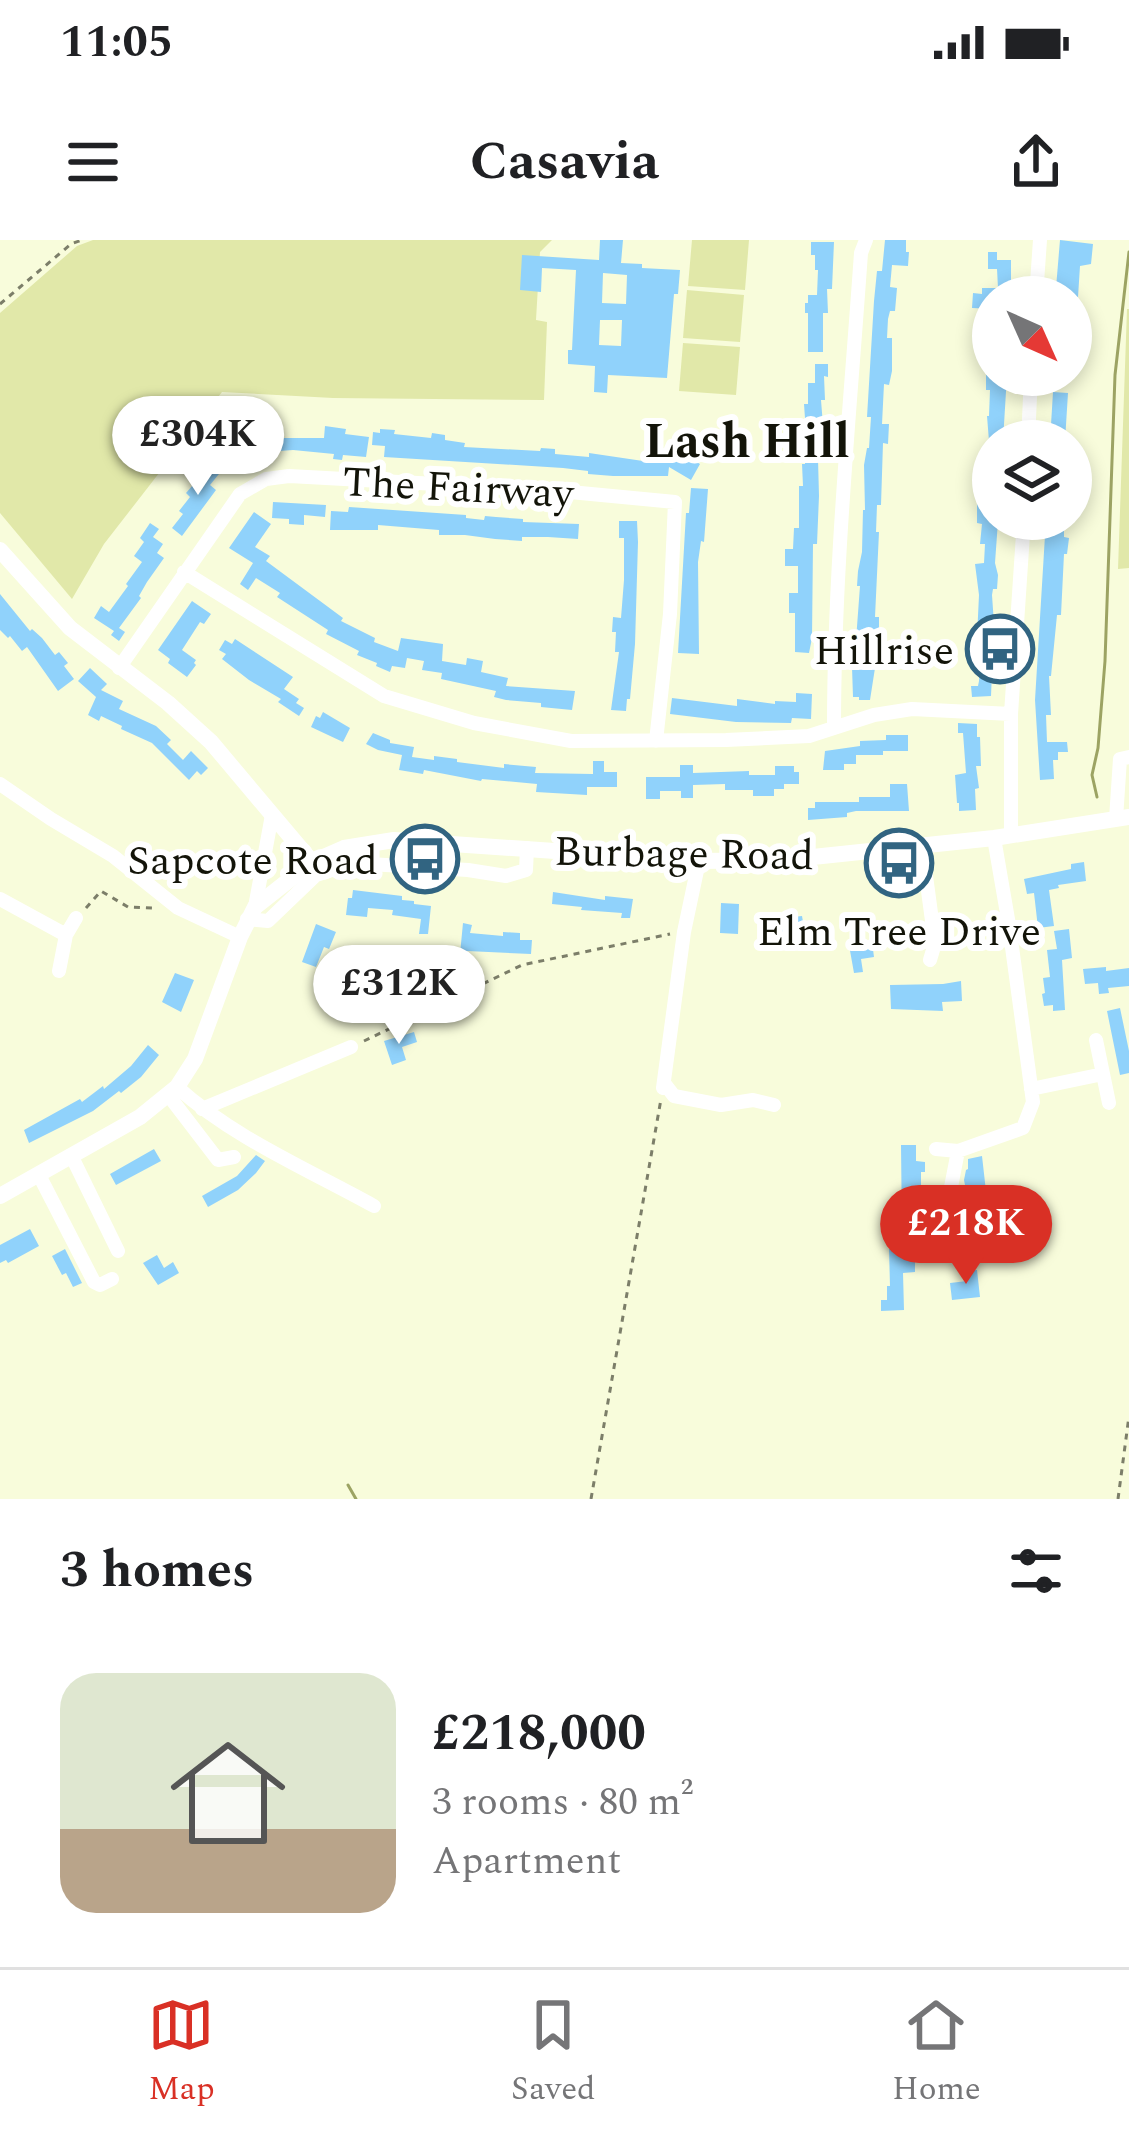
<!DOCTYPE html>
<html lang="en">
<head>
<meta charset="utf-8">
<style>
  :root { --surface:#fff; --page:#f6f6f6; --text:#202124; --muted:#757577; --line:#e0e0e0; --accent:#d93025 }
  body { margin:0; font-family:Spectral,serif; background:var(--page); color:var(--text); height:100vh; display:flex; flex-direction:column; font-size:45px; white-space:nowrap }
  * { box-sizing:border-box; margin:0 }
  p { font-size:39px; color:var(--muted) }
  .icon { flex:none; width:66px; height:66px; fill:none; stroke:currentColor; stroke-width:2; stroke-linecap:round; stroke-linejoin:round }
  .map { position:relative; height:1259px; overflow:hidden }
  .sheet { display:flex; flex-direction:column; background:var(--surface); flex:1 }
  .sheet>* { flex:none }
  .needle { width:78px; rotate:135deg }
  .fabs { position:absolute; left:972px; top:36px; display:grid; gap:24px }
  .fabs a { display:grid; place-items:center; width:120px; height:120px; border-radius:50%; background:var(--surface); box-shadow:0 6px 18px #0003; font-size:60px }
  .price { position:absolute; translate:-50% -102px; padding:0 27px; border-radius:42px; background:#fff; color:#222; font-size:39px; line-height:78px; filter:drop-shadow(0 3px 6px #0008) }
  .price::after { content:''; position:absolute; left:50%; top:72px; width:36px; height:27px; margin-left:-18px; background:inherit; clip-path:polygon(0 0,100% 0,50% 100%) }
  .price.selected { background:var(--accent); color:#fff }
  ul { padding:0; list-style:none }
  li { display:flex; align-items:center; gap:36px; height:300px; padding:0 60px }
  li+li { border-top:3px solid var(--line) }
  li span { display:grid; place-items:center; flex:none; width:336px; height:240px; border-radius:36px; color:#555 }
  li>.icon { margin-inline-start:auto }
  span .icon { width:144px; height:144px; fill:#fffc; stroke-width:1 }
  li b { font-size:51px }
  h2 { display:flex; justify-content:space-between; align-items:center; height:144px; padding:0 60px; font-size:51px }
  .status { display:flex; justify-content:space-between; align-items:center; height:84px; padding:0 60px; background:var(--surface); direction:ltr }
  .status svg { height:33px; fill:currentColor }
  header { display:flex; justify-content:space-between; align-items:center; height:156px; padding:0 60px; background:var(--surface); font-size:54px; font-weight:700 }
  .tab-bar { display:flex; justify-content:space-around; align-items:center; height:168px; border-top:3px solid var(--line); background:var(--surface); font-size:33px; color:var(--muted) }
  .tab-bar a { display:grid; justify-items:center; gap:6px }
  .tab-bar .selected { color:var(--accent) }
  .map>svg:first-child { display:block }
  .green { fill:#e1e8a9 }
  .lines { fill:none; stroke-linecap:round; stroke-linejoin:round }
  .stream { stroke:#9ca363; stroke-width:3 }
  .building { fill:#90d2fb; fill-rule:evenodd }
  .path { stroke:#7c7e69; stroke-width:3; stroke-dasharray:6 6; stroke-linecap:butt }
  .minor { stroke:#fff; stroke-width:14 }
  .major { stroke:#fff; stroke-width:16 }
  .labels { text-anchor:middle; stroke-width:12; stroke-linejoin:round; paint-order:stroke }
  .street-label { font-size:42px; fill:#131409; stroke:#fff }
  .poi-label { font-size:42px; fill:#131409; stroke:#fff; text-anchor:end }
  .quarter-label { font-size:48px; font-weight:bold; fill:#131409; stroke:#fff }
</style>
</head>
<body>
<div class="status"><b>11:05</b><svg viewBox="0 0 49 12"><path d="M0 12V9h3v3zM5 12V6h3v6zM10 12V3h3v9zM15 12V0h3v12zM26 1h20v11H26zM47 4h2v5h-2z"/></svg></div>
<header><svg class="icon" aria-label="menu" viewBox="0 0 24 24"><path d="M4 6h16M4 12h16M4 18h16"/></svg>Casavia<svg class="icon" aria-label="share" viewBox="0 0 24 24"><path d="M12 15V3M7 8l5-5 5 5M5 13v7h14v-7"/></svg></header>
<div class="map">
<svg width="1129" height="1259" viewBox="0 0 1129 1259">
  <rect width="100%" height="100%" fill="#f8fcdb"/>
  <!-- green -->
  <path class="green" d="M 93,0 L 552,0 L 540,12 L 536,80 L 547,82 L 544,160 L 333,158 L 222,152 L 104,304 L 72,359 L 0,273 L 0,73 L 77,6 Z
    M 692,0 L 749,0 L 745,50 L 688,46 Z
    M 687,50 L 744,55 L 740,102 L 683,98 Z
    M 1127,69 L 1129,69 L 1129,328 L 1118,329 Z
    M 683,103 L 740,107 L 736,155 L 679,151 Z"/>
  <g class="lines">
    <!-- stream -->
    <path class="stream" d="M 1097,557 L 1092,535 L 1098,508 L 1105,421 L 1115,135 L 1129,12
      M 348,1245 L 356,1259"/>
  </g>
  <!-- building -->
  <path class="building" d="M 600,0 L 623,0 L 621,23 L 642,24 L 642,28 L 680,30 L 678,54 L 674,54 L 667,138 L 608,135 L 607,153 L 594,152 L 595,126 L 568,124 L 568,110 L 572,110 L 576,30 L 542,28 L 541,52 L 520,50 L 522,15 L 599,20 ZM 603,33 L 627,35 L 626,64 L 602,63 ZM 600,80 L 622,80 L 621,106 L 599,105 Z
    M 885,0 L 906,0 L 906,12 L 909,12 L 908,26 L 892,25 L 890,47 L 897,48 L 895,71 L 890,71 L 888,79 L 887,98 L 892,98 L 892,131 L 889,145 L 884,144 L 882,184 L 889,184 L 888,204 L 883,203 L 881,265 L 877,265 L 876,292 L 879,292 L 875,377 L 879,377 L 879,392 L 873,392 L 871,428 L 875,428 L 870,460 L 859,460 L 859,457 L 853,457 L 852,427 L 854,427 L 860,346 L 857,346 L 858,331 L 862,312 L 863,270 L 865,270 L 864,225 L 867,208 L 869,208 L 871,177 L 867,177 L 874,61 L 877,31 L 882,31 Z
    M 1060,0 L 1093,4 L 1091,24 L 1080,26 L 1078,57 L 1058,57 L 1059,48 L 1056,48 Z
    M 811,2 L 834,2 L 832,49 L 827,49 L 828,73 L 823,73 L 823,112 L 808,112 L 808,73 L 805,73 L 805,63 L 808,63 L 808,55 L 817,55 L 818,30 L 815,30 L 815,15 L 811,15 Z
    M 988,12 L 997,12 L 997,20 L 1011,20 L 1011,48 L 1009,49 L 1018,49 L 1018,57 L 993,57 L 993,69 L 972,68 L 973,53 L 982,54 L 982,48 L 998,48 L 997,29 L 988,29 Z
    M 815,124 L 828,124 L 828,137 L 824,136 L 825,160 L 821,160 L 824,198 L 821,199 L 821,219 L 818,219 L 819,256 L 817,304 L 813,304 L 812,398 L 809,413 L 795,412 L 795,373 L 789,373 L 789,353 L 798,353 L 798,326 L 785,326 L 785,309 L 793,309 L 794,288 L 799,288 L 799,246 L 803,246 L 802,224 L 805,224 L 805,207 L 807,207 L 804,164 L 808,164 L 808,143 L 815,143 Z
    M 986,135 L 1007,135 L 1003,201 L 989,201 L 987,176 L 989,176 L 990,150 L 986,150 Z
    M 1053,152 L 1068,153 L 1065,201 L 1050,201 Z
    M 325,186 L 346,189 L 345,194 L 369,197 L 366,217 L 343,215 L 342,220 L 333,219 L 334,214 L 293,210 L 265,212 L 264,198 L 324,198 Z
    M 380,189 L 395,190 L 394,194 L 431,198 L 432,193 L 445,195 L 445,200 L 465,203 L 464,207 L 540,211 L 541,208 L 555,209 L 555,214 L 589,217 L 589,213 L 643,221 L 643,217 L 683,220 L 685,215 L 700,224 L 691,240 L 669,227 L 668,236 L 613,236 L 588,234 L 588,231 L 563,228 L 384,217 L 385,206 L 372,205 L 373,192 L 380,193 Z
    M 214,221 L 223,229 L 210,245 L 216,250 L 182,296 L 172,288 L 183,274 L 179,271 L 190,257 L 186,253 Z
    M 691,248 L 708,249 L 704,302 L 701,301 L 698,322 L 699,414 L 678,413 L 686,273 L 689,273 Z
    M 977,259 L 993,259 L 993,279 L 998,281 L 995,323 L 998,335 L 997,349 L 993,349 L 992,355 L 994,384 L 991,456 L 972,457 L 971,446 L 978,446 L 979,441 L 981,397 L 977,397 L 979,355 L 975,324 L 984,323 L 985,304 L 980,304 L 982,284 L 977,283 Z
    M 273,262 L 326,265 L 325,277 L 304,275 L 304,285 L 289,284 L 289,279 L 272,278 Z
    M 349,267 L 466,275 L 466,278 L 484,280 L 485,276 L 496,277 L 523,279 L 523,282 L 579,284 L 578,299 L 548,297 L 522,297 L 522,301 L 495,299 L 465,295 L 439,295 L 439,290 L 378,285 L 378,290 L 330,290 L 331,271 L 348,272 Z
    M 254,272 L 271,284 L 255,307 L 270,316 L 266,321 L 343,378 L 341,381 L 375,398 L 374,402 L 398,411 L 401,398 L 443,404 L 442,421 L 466,425 L 467,418 L 483,421 L 481,432 L 508,438 L 506,446 L 575,451 L 572,470 L 541,467 L 541,463 L 506,460 L 494,457 L 496,451 L 441,439 L 442,433 L 422,430 L 424,421 L 407,418 L 405,428 L 392,426 L 390,432 L 376,426 L 377,423 L 357,415 L 359,411 L 326,394 L 328,390 L 277,357 L 280,353 L 256,338 L 248,350 L 240,344 L 253,323 L 229,308 Z
    M 1046,279 L 1064,279 L 1064,297 L 1069,298 L 1067,314 L 1064,314 L 1061,375 L 1057,375 L 1051,436 L 1049,436 L 1051,475 L 1046,475 L 1047,502 L 1067,502 L 1068,512 L 1058,512 L 1058,520 L 1053,520 L 1054,539 L 1040,540 L 1035,460 Z
    M 619,281 L 637,281 L 638,302 L 635,404 L 630,459 L 627,459 L 626,471 L 611,470 L 619,412 L 615,412 L 616,392 L 612,392 L 613,377 L 621,378 L 624,340 L 624,298 L 619,298 Z
    M 150,283 L 159,289 L 153,297 L 163,304 L 157,313 L 164,318 L 147,342 L 139,356 L 141,358 L 119,388 L 125,392 L 119,401 L 111,395 L 114,391 L 94,378 L 101,366 L 109,372 L 128,346 L 126,344 L 142,322 L 134,316 L 144,302 L 140,298 Z
    M 0,354 L 30,391 L 32,389 L 42,398 L 55,415 L 59,412 L 68,423 L 64,426 L 74,439 L 58,451 L 27,407 L 22,411 L 10,396 L 8,398 L 0,390 Z
    M 192,361 L 211,374 L 204,384 L 200,382 L 182,410 L 196,420 L 194,423 L 196,425 L 187,437 L 168,423 L 170,419 L 158,410 Z
    M 235,399 L 293,437 L 284,449 L 299,459 L 296,463 L 304,468 L 299,476 L 278,462 L 281,459 L 249,440 L 222,419 L 226,414 L 219,410 L 225,400 L 232,404 Z
    M 90,428 L 107,444 L 101,450 L 123,461 L 119,469 L 156,486 L 171,500 L 167,504 L 183,520 L 191,511 L 208,528 L 201,535 L 197,531 L 189,540 L 152,503 L 121,489 L 122,486 L 101,476 L 99,481 L 88,475 L 96,457 L 78,441 Z
    M 796,453 L 812,454 L 811,479 L 792,478 L 791,483 L 736,482 L 670,474 L 672,458 L 737,466 L 737,459 L 775,464 L 775,461 L 796,462 Z
    M 323,472 L 350,488 L 343,502 L 311,487 L 316,476 L 320,478 Z
    M 958,483 L 977,484 L 977,497 L 980,497 L 981,526 L 976,526 L 979,548 L 975,549 L 976,570 L 959,571 L 959,563 L 957,563 L 955,535 L 966,533 L 963,493 L 958,493 Z
    M 373,493 L 390,500 L 390,503 L 414,507 L 412,517 L 434,520 L 434,516 L 457,519 L 457,522 L 504,528 L 504,524 L 536,527 L 535,533 L 593,534 L 593,521 L 604,521 L 604,532 L 617,532 L 617,547 L 587,547 L 587,555 L 536,552 L 537,544 L 482,539 L 481,541 L 424,530 L 423,534 L 399,530 L 402,515 L 378,510 L 366,504 Z
    M 886,495 L 908,495 L 908,511 L 883,511 L 883,515 L 856,515 L 856,524 L 844,524 L 844,530 L 823,530 L 825,511 L 860,506 L 860,501 L 886,500 Z
    M 680,525 L 693,525 L 693,533 L 749,531 L 749,535 L 775,535 L 775,526 L 794,526 L 794,532 L 799,532 L 799,544 L 784,544 L 784,549 L 774,549 L 774,556 L 753,556 L 753,550 L 725,550 L 725,544 L 693,545 L 693,558 L 681,558 L 681,551 L 660,551 L 660,559 L 646,559 L 646,537 L 680,537 Z
    M 890,544 L 907,544 L 909,571 L 856,571 L 847,573 L 847,577 L 808,580 L 808,568 L 815,568 L 815,562 L 859,562 L 859,557 L 890,557 Z
    M 1084,622 L 1086,641 L 1058,645 L 1059,648 L 1049,650 L 1054,686 L 1038,688 L 1034,653 L 1027,654 L 1024,639 L 1071,629 L 1071,624 Z
    M 353,650 L 402,656 L 402,660 L 414,661 L 414,664 L 431,666 L 428,694 L 419,694 L 421,679 L 392,675 L 393,670 L 368,668 L 367,677 L 346,675 L 348,658 L 352,658 Z
    M 553,652 L 605,660 L 605,656 L 633,659 L 630,678 L 621,678 L 622,673 L 581,670 L 582,667 L 552,664 Z
    M 721,663 L 739,664 L 738,694 L 720,693 Z
    M 802,676 L 806,699 L 761,705 L 758,681 Z
    M 463,683 L 472,685 L 470,693 L 503,696 L 503,692 L 520,693 L 520,700 L 532,700 L 531,714 L 467,711 L 467,715 L 460,714 Z
    M 316,684 L 336,692 L 329,709 L 324,707 L 316,727 L 302,722 Z
    M 1069,689 L 1072,718 L 1062,720 L 1065,770 L 1053,771 L 1053,765 L 1044,766 L 1042,754 L 1045,753 L 1043,738 L 1050,737 L 1047,710 L 1057,709 L 1054,691 Z
    M 872,702 L 874,717 L 861,719 L 863,732 L 854,733 L 849,705 Z
    M 1106,727 L 1106,731 L 1129,728 L 1129,746 L 1108,748 L 1109,753 L 1099,754 L 1098,743 L 1085,744 L 1083,729 Z
    M 175,733 L 194,740 L 181,772 L 162,762 Z
    M 961,741 L 962,761 L 942,762 L 943,771 L 891,769 L 890,745 L 943,744 Z
    M 1120,768 L 1129,811 L 1129,833 L 1120,835 L 1107,771 Z
    M 414,792 L 417,802 L 402,807 L 406,820 L 392,825 L 384,801 Z
    M 148,805 L 159,815 L 141,837 L 121,853 L 119,851 L 93,871 L 29,903 L 24,890 L 80,859 L 82,862 L 103,846 L 104,849 L 131,826 Z
    M 901,905 L 916,905 L 916,921 L 925,922 L 925,932 L 921,932 L 921,970 L 924,970 L 924,984 L 916,984 L 916,993 L 902,994 Z
    M 154,909 L 161,921 L 116,945 L 110,934 Z
    M 256,915 L 265,921 L 256,933 L 238,950 L 208,967 L 202,956 L 237,936 Z
    M 982,916 L 988,969 L 983,970 L 987,1009 L 968,1011 L 965,981 L 972,980 L 964,940 L 966,930 L 968,929 L 968,919 Z
    M 30,989 L 39,1006 L 8,1023 L 6,1020 L 0,1023 L 0,1005 Z
    M 907,1008 L 908,1021 L 915,1021 L 915,1032 L 903,1033 L 904,1070 L 881,1071 L 881,1060 L 887,1060 L 887,1046 L 890,1046 L 889,1009 Z
    M 65,1009 L 82,1043 L 73,1047 L 66,1033 L 62,1035 L 52,1016 Z
    M 157,1015 L 164,1028 L 173,1022 L 179,1033 L 158,1045 L 143,1023 Z
    M 977,1030 L 980,1057 L 952,1060 L 950,1043 L 967,1041 L 965,1031 Z"/>
  <g class="lines">
    <!-- path -->
    <path class="path" d="M 0,64 L 71,4 L 82,0
      M 86,668 L 101,651 L 128,667 L 154,668
      M 364,801 L 522,725 L 670,694
      M 591,1259 L 661,859
      M 1118,1259 L 1129,1176"/>
    <!-- minor -->
    <path class="minor" d="M 1036,57 L 1040,0
      M 1028,201 L 1031,135
      M 184,332 L 384,456 L 474,483 L 571,501 L 726,500 L 809,496 L 874,475 L 912,469 L 1011,474
      M 119,428 L 240,254 L 266,239 L 289,236 L 549,250 L 675,262 L 670,374 L 656,501
      M 834,488 C 834,330 850,171 861,13 L 866,0
      M 0,544 L 51,579 L 113,616 L 178,668 L 240,697
      M 1116,579 L 1120,519 L 1129,517
      M 1011,596 L 1011,474 L 1024,279
      M 922,606 L 935,703 L 930,720
      M 0,659 L 66,695
      M 255,667 L 272,575
      M 247,679 L 268,681 L 316,635 L 353,623 L 468,630 L 506,636 L 526,630 L 527,608
      M 59,731 L 66,695 L 76,678
      M 1096,800 L 1109,863
      M 664,843 L 674,856 L 721,865 L 753,860 L 774,865
      M 177,847 C 232,897 309,930 374,966
      M 663,848 L 684,692 L 699,621
      M 1031,849 L 1103,834
      M 169,856 L 218,920 L 234,917
      M 202,869 L 351,807
      M 936,909 L 958,911 L 1023,888 L 1033,862 L 1009,685 L 994,598
      M 72,917 L 118,1011
      M 39,935 L 94,1042 L 100,1045 L 112,1039
      M 949,1002 L 951,947 L 958,911"/>
    <!-- major -->
    <path class="major" d="M 0,310 L 70,388 L 168,463 L 211,502 L 312,622
      M 0,956 L 140,877 L 177,847 L 195,819 L 240,697 L 255,667 L 312,622 L 344,608 L 394,600 L 699,621 L 784,620 L 994,598 L 1129,577"/>
  </g>
  <!-- icons -->
  <defs>
    <symbol id="bus-ring" viewBox="-11 -11 22 22"><circle r="9.5" fill="#fff" stroke="#316481" stroke-width="1.5"/><path d="M-5-6H5V4H4V6H2V4H-2V6H-4V4H-5ZM-3.5-4V0h7V-4ZM-3.5 1.2v1.5H-2V1.2ZM2 1.2v1.5H3.5V1.2Z" fill="#316481"/></symbol>
  </defs>
  <g fill-rule="evenodd">
    <use href="#bus-ring" x="962" y="371" width="76" height="76"/>
    <use href="#bus-ring" x="387" y="581" width="76" height="76"/>
    <use href="#bus-ring" x="861" y="585" width="76" height="76"/>
  </g>
  <g class="labels">
    <!-- street labels -->
    <g class="street-label">
      <text transform="translate(458 246) rotate(3)" y="15">The Fairway</text>
      <text transform="translate(684 612) rotate(1)" y="15">Burbage Road</text>
    </g>
    <!-- poi labels -->
    <g class="poi-label">
      <text x="954" y="424">Hillrise</text>
      <text x="378" y="634">Sapcote Road</text>
      <text x="899" y="705" text-anchor="middle">Elm Tree Drive</text>
    </g>
    <!-- quarter labels -->
    <g class="quarter-label">
      <text x="747" y="217">Lash Hill</text>
    </g>
  </g>
</svg>
<div class="fabs">
<a><svg class="needle" viewBox="-14 -14 28 28"><path d="M0-13l5 13h-10z" fill="#e53935"/><path d="M0 13l5-13h-10z" fill="#757577"/></svg></a>
<a><svg class="icon" aria-label="layers" viewBox="0 0 24 24"><path d="M12 4l9 5-9 5-9-5zM3 14l9 5 9-5"/></svg></a>
</div>
<b class="price" style="left:198px;top:258px">£304K</b>
<b class="price" style="left:399px;top:807px">£312K</b>
<b class="price selected" style="left:966px;top:1047px">£218K</b>
</div>
<section class="sheet">
<h2>3 homes<svg class="icon" aria-label="filters" viewBox="0 0 24 24"><path d="M4 7h16M4 17h16"/><circle cx="9" cy="7" r="2"/><circle cx="15" cy="17" r="2"/></svg></h2>
<ul>
<li><span style="background:linear-gradient(#dfe7d0 65%,#b9a48a 0)"><svg class="icon" aria-label="home" viewBox="0 0 24 24"><path d="M3 11l9-7 9 7M6 9v11h12V9"/></svg></span><div><b>£218,000</b><p>3 rooms · 80 m²</p><p>Apartment</p></div></li>
</ul>
</section>
<nav class="tab-bar">
<a class="selected"><svg class="icon" aria-label="map" viewBox="0 0 24 24"><path d="M3 6l6-2 6 2 6-2v14l-6 2-6-2-6 2zM9 4v14M15 6v14"/></svg>Map</a>
<a><svg class="icon" aria-label="saved" viewBox="0 0 24 24"><path d="M7 4h10v16l-5-4-5 4z"/></svg>Saved</a>
<a><svg class="icon" aria-label="home" viewBox="0 0 24 24"><path d="M3 11l9-7 9 7M6 9v11h12V9"/></svg>Home</a>
</nav>
</body>
</html>
